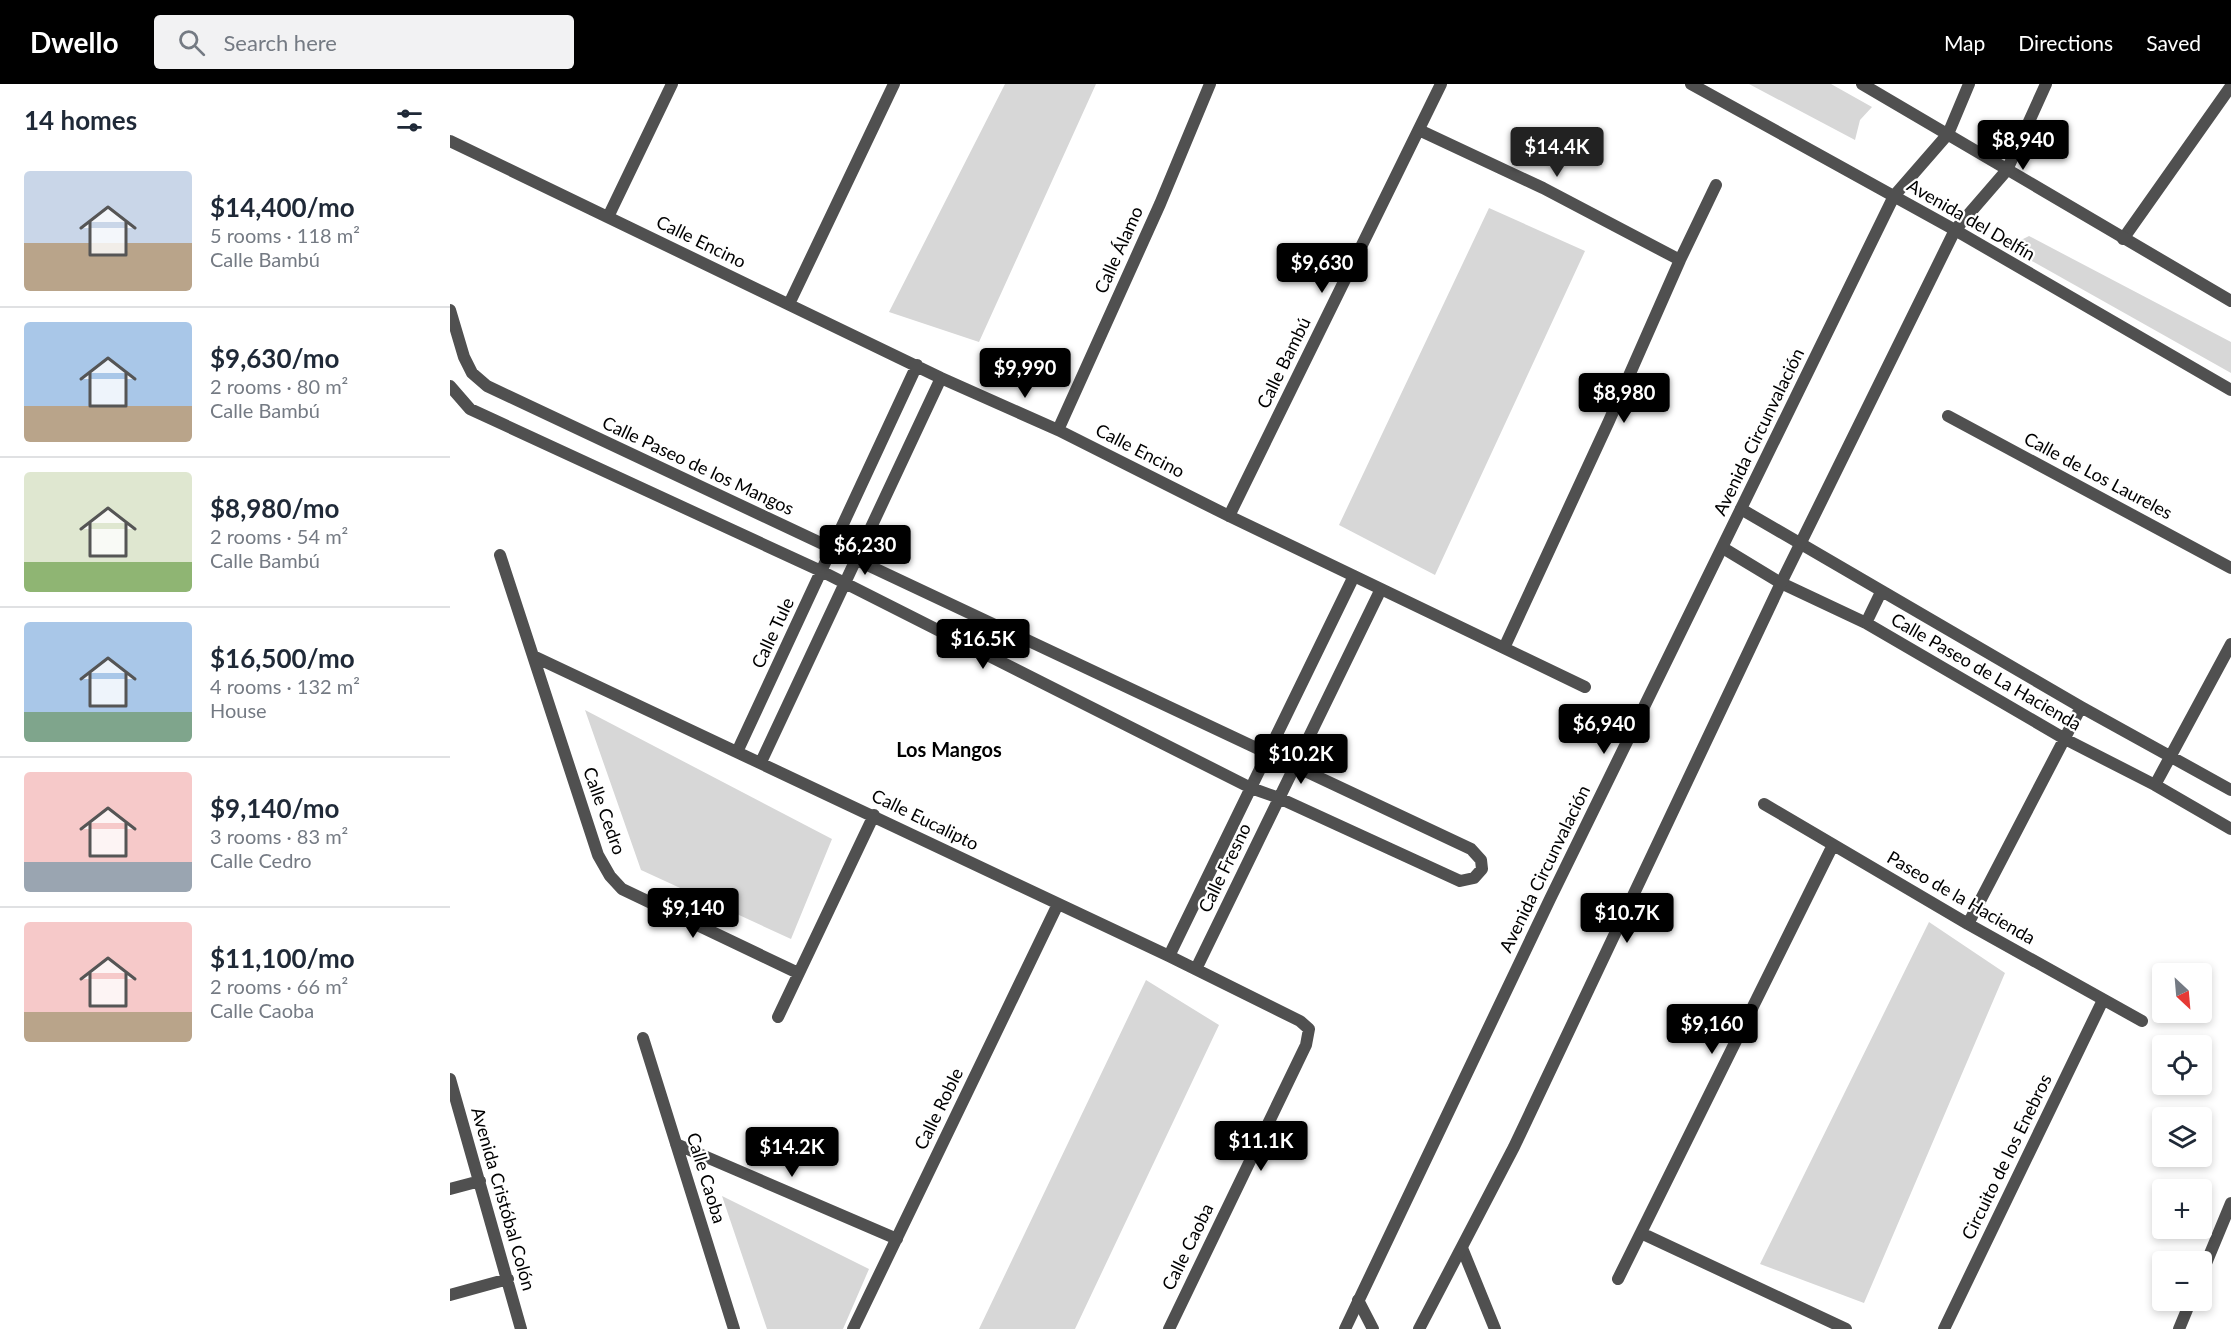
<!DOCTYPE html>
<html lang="en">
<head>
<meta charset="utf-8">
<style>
  :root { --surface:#fff; --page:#f2f2f3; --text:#1f2937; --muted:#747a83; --line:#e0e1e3; --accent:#000 }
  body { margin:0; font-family:Lato,sans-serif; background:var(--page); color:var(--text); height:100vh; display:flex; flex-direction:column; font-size:22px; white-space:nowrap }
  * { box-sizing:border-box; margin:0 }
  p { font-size:20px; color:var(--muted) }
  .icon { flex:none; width:33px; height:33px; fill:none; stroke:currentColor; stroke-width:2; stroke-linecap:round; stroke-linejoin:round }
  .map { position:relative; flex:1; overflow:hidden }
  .details { display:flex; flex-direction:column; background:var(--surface); width:450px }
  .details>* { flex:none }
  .needle { width:39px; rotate:154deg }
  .buttons { position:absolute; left:1702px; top:879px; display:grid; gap:12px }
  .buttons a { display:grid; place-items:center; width:60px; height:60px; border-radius:6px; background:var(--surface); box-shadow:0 3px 9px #0003; font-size:30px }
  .price { position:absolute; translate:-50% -51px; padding:0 14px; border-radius:6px; background:var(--accent); color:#fff; font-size:20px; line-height:39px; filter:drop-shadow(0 2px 3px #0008) }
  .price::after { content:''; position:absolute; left:50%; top:36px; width:18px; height:14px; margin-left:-9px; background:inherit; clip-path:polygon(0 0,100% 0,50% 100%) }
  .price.active { background:#222; color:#fff }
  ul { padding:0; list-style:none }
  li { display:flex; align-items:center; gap:18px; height:150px; padding:0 24px }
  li+li { border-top:2px solid var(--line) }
  li span { display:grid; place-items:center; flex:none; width:168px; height:120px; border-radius:6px; color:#555 }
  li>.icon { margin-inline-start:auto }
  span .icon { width:72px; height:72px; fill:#fffc; stroke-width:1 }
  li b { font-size:26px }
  h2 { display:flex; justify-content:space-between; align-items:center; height:72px; padding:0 24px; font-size:26px }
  header { display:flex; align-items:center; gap:36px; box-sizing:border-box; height:84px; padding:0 30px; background:var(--accent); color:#fff }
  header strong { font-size:28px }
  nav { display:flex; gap:33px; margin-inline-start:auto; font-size:21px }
  .search { width:420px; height:54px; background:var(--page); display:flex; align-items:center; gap:15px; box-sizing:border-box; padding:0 21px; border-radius:6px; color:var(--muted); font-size:22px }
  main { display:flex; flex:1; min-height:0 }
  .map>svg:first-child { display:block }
  .green { fill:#d7d7d7 }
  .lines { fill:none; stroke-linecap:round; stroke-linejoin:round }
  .minor { stroke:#505050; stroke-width:12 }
  .tertiary { stroke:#505050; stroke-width:12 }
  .labels { text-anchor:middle; stroke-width:4.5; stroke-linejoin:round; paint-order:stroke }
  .street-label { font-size:18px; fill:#000; stroke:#fff }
  .neighbourhood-label { font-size:20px; font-weight:bold; fill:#000; stroke:#fff }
</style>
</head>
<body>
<header>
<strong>Dwello</strong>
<div class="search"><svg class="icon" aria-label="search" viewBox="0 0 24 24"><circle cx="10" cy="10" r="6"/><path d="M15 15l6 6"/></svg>Search here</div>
<nav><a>Map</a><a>Directions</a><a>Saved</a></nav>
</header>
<main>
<section class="details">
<h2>14 homes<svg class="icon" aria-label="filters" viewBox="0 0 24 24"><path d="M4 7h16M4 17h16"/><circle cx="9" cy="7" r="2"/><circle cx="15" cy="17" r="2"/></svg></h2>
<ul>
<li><span style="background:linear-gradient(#c9d6e8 60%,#b9a48a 0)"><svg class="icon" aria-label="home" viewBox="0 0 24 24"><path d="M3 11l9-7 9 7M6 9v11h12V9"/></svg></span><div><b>$14,400/mo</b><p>5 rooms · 118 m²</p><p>Calle Bambú</p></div></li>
<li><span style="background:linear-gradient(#a9c7e8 70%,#b9a48a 0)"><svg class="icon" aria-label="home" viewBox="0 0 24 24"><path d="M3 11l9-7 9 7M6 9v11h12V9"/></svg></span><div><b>$9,630/mo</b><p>2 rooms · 80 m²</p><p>Calle Bambú</p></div></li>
<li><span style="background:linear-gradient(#dfe7d0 75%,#8fb573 0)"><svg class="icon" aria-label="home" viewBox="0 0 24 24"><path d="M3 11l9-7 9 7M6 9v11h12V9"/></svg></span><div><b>$8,980/mo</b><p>2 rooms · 54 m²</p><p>Calle Bambú</p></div></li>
<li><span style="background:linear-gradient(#a9c7e8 75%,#7fa58c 0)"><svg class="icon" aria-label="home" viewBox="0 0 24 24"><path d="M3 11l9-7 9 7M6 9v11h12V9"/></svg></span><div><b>$16,500/mo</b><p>4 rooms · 132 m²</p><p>House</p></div></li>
<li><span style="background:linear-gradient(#f6c9c9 75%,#9aa5b1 0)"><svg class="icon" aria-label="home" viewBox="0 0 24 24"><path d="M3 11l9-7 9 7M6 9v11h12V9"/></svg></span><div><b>$9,140/mo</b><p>3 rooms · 83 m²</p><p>Calle Cedro</p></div></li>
<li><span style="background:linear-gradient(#f6c9c9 75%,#b9a48a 0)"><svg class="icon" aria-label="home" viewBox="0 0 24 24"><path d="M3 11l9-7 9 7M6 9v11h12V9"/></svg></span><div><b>$11,100/mo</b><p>2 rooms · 66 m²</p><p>Calle Caoba</p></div></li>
</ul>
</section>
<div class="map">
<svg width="1781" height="1245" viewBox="0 0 1781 1245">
  <rect width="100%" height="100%" fill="#fff"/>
  <!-- green -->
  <path class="green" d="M 555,0 L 646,0 L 529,258 L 439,228 Z
    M 1299,0 L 1381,0 L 1422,23 L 1410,36 L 1405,56 Z
    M 1039,124 L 1135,167 L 985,491 L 889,441 Z
    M 1579,152 L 1781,258 L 1781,289 L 1557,163 Z
    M 135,626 L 382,755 L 341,855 L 191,786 Z
    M 1479,838 L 1555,889 L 1414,1219 L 1310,1180 Z
    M 696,896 L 769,941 L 625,1245 L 529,1245 Z
    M 272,1112 L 419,1185 L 393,1245 L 317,1245 Z"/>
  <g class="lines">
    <!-- minor -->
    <path class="minor" d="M 969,46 L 1093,104 L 1230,176
      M 0,57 L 491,294 L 608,346 L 779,432 L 1135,603
      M 158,133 L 222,0
      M 1673,155 L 1781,2
      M 339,220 L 444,0
      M 0,226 L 14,273 L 22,289 L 37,302 L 1021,765 L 1031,776 L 1032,785 L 1024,794 L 1010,797 L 829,714 L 801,704 L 371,487 L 20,325 L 0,302
      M 1498,332 L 1781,484
      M 608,346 L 710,120 L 760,0
      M 1291,425 L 1631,623 L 1781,706
      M 779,432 L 991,0
      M 1273,464 L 1331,499 L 1416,539 L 1615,655 L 1705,701 L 1781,745
      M 50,471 L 148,771 L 160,792 L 172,805 L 348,889
      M 1416,539 L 1431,508
      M 1054,564 L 1159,337 L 1230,176 L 1266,101
      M 83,572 L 719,872 L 850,937 L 859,945 L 856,961 L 719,1245
      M 287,668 L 467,281
      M 311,678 L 491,294
      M 1705,701 L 1781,560
      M 1314,720 L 1518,840 L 1692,937
      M 1518,840 L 1631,623
      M 719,872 L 904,492
      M 746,885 L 931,505
      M 328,933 L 424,731
      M 193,954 L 284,1245
      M 0,995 L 71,1245
      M 226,1060 L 447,1155
      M 0,1105 L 30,1097
      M 1191,1149 L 1396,1245
      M 1012,1164 L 1045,1245
      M 1752,1189 L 1781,1119
      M 1168,1195 L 1383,761
      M 0,1211 L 58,1195
      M 908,1216 L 923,1245
      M 403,1245 L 608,820
      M 1494,1245 L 1653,916
      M 1729,1245 L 1741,1216"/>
    <!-- tertiary -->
    <path class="tertiary" d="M 1241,0 L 1505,146 L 1781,306
      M 1412,0 L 1781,217
      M 895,1245 L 1100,815 L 1444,112 L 1498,50 L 1519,0
      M 969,1245 L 1064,1063 L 1331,499 L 1505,146 L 1557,86 L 1596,0"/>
  </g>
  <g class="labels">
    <!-- street labels -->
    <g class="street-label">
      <text transform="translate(1521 136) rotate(30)" y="6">Avenida del Delfín</text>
      <text transform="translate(251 158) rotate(26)" y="6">Calle Encino</text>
      <text transform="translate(669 166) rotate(-66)" y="6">Calle Álamo</text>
      <text transform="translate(834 279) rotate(-64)" y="6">Calle Bambú</text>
      <text transform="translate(1309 348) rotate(-64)" y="6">Avenida Circunvalación</text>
      <text transform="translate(690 367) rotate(27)" y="6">Calle Encino</text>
      <text transform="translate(248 382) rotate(25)" y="6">Calle Paseo de los Mangos</text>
      <text transform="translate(1648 392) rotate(28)" y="6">Calle de Los Laureles</text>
      <text transform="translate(323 549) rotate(-65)" y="6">Calle Tule</text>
      <text transform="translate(1536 588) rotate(30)" y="6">Calle Paseo de La Hacienda</text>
      <text transform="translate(154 727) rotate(70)" y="6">Calle Cedro</text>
      <text transform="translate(475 736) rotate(26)" y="6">Calle Eucalipto</text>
      <text transform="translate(775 784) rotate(-64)" y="6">Calle Fresno</text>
      <text transform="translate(1095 785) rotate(-64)" y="6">Avenida Circunvalación</text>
      <text transform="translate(1511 814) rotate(30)" y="6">Paseo de la Hacienda</text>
      <text transform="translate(489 1025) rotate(-64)" y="6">Calle Roble</text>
      <text transform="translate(1557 1073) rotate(-64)" y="6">Circuito de los Enebros</text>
      <text transform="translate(256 1094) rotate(73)" y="6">Calle Caoba</text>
      <text transform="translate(53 1115) rotate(74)" y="6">Avenida Cristóbal Colón</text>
      <text transform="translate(738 1163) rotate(-64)" y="6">Calle Caoba</text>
    </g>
    <!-- neighbourhood labels -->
    <g class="neighbourhood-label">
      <text x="499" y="673">Los Mangos</text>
    </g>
  </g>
</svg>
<div class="buttons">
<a><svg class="needle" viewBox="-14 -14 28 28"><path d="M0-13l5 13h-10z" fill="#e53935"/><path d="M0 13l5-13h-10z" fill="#747a83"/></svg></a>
<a><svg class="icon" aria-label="locate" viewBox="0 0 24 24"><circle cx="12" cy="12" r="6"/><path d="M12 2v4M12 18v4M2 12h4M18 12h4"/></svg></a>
<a><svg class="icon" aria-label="layers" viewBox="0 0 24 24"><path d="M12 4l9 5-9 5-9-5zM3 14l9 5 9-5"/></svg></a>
<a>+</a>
<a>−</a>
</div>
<b class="price" style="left:1573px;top:87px">$8,940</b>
<b class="price active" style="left:1107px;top:94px">$14.4K</b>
<b class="price" style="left:872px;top:210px">$9,630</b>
<b class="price" style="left:575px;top:315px">$9,990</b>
<b class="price" style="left:1174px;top:340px">$8,980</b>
<b class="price" style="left:415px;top:492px">$6,230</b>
<b class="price" style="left:533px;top:586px">$16.5K</b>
<b class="price" style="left:1154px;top:671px">$6,940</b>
<b class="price" style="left:851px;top:701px">$10.2K</b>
<b class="price" style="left:243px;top:855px">$9,140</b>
<b class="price" style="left:1177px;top:860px">$10.7K</b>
<b class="price" style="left:1262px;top:971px">$9,160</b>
<b class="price" style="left:811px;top:1088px">$11.1K</b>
<b class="price" style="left:342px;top:1094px">$14.2K</b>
</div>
</main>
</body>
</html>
